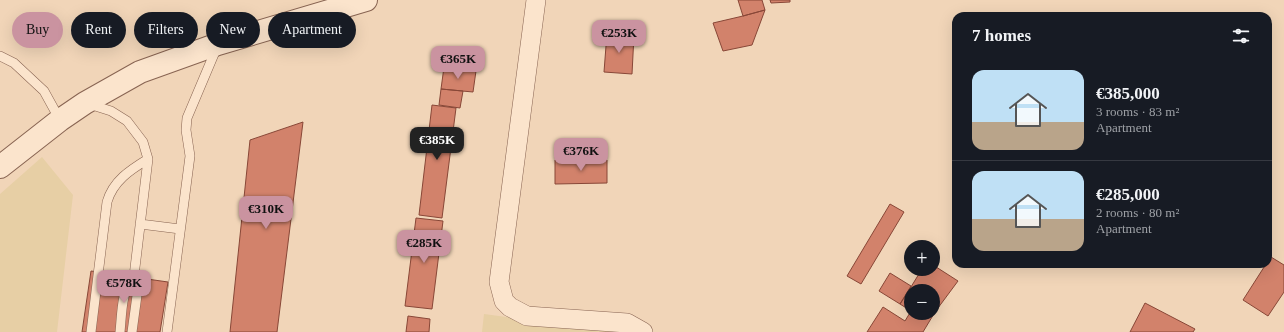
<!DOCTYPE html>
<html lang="en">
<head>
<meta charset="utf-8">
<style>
  :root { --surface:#171b24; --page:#20242c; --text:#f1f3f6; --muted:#9ea1a6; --line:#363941; --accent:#ca93a0 }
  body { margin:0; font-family:"Times New Roman",serif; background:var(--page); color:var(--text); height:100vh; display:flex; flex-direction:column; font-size:15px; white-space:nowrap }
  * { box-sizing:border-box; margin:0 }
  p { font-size:13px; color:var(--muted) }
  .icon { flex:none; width:22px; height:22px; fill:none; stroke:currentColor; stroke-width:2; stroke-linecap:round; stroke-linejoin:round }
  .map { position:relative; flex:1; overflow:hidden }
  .details { position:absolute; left:952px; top:12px; width:320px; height:256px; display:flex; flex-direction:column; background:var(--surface); border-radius:12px; box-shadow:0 4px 16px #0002 }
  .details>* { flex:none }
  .guide { position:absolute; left:12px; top:12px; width:380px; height:36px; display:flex; gap:8px }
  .controls { position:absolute; left:904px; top:240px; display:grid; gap:8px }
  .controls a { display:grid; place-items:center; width:36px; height:36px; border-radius:50%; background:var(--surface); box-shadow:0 4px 16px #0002; font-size:20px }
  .price { position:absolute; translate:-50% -34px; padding:0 9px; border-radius:8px; background:var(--accent); color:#111; font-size:13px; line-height:26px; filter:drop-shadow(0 1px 2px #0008) }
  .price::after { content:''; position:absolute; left:50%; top:24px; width:12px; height:9px; margin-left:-6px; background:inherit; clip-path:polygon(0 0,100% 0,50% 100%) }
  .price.active { background:#222; color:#fff }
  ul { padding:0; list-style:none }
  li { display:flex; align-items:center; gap:12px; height:100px; padding:0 20px }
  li+li { border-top:1px solid var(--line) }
  li span { display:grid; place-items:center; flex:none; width:112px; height:80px; border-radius:12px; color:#555 }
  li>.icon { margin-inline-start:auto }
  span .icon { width:48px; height:48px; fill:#fffc; stroke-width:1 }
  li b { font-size:17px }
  h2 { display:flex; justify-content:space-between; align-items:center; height:48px; padding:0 20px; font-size:17px }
  .tag { padding:0 14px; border-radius:18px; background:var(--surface); box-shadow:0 4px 16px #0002; font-size:14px; line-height:36px }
  .tag.active { background:var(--accent); color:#111 }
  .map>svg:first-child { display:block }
  .farmland { fill:#e7cfa5 }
  .building { fill:#d2826b; stroke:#884737 }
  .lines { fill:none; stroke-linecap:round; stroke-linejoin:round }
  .service-casing { stroke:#886452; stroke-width:10 }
  .minor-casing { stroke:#886452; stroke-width:20 }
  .tertiary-casing { stroke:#886452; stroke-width:24 }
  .service { stroke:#fbe4cc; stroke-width:9 }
  .minor { stroke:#fbe4cc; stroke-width:19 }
  .tertiary { stroke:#fbe4cc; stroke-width:22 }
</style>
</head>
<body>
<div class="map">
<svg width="1284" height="332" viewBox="0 0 1284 332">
  <rect width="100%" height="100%" fill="#f1d5b8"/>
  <!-- farmland -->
  <path class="farmland" d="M 42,157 L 73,195 L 57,332 L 0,332 L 0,194 Z
    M 484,314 L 613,331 L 615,332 L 482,332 Z"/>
  <!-- building -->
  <path class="building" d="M 738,0 L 762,0 L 765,10 L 743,16 Z
    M 770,0 L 790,0 L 790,2 L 771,3 Z
    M 765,10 L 752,45 L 723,51 L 713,23 L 743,16 Z
    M 607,33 L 634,35 L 632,74 L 604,72 Z
    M 444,67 L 476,71 L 473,92 L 441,89 Z
    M 441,89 L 463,91 L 460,108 L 439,105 Z
    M 432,105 L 456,108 L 442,218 L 419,215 Z
    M 303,122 L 277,332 L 230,332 L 250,140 Z
    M 555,160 L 607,160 L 607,183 L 555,184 Z
    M 890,204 L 904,212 L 861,284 L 847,276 Z
    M 416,218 L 443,221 L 432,309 L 405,306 Z
    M 1271,257 L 1284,265 L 1284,292 L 1268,316 L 1243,300 L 1266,264 L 1268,264 Z
    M 933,265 L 958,281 L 935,312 L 933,311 L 933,291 L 911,291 L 911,298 L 906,295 L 922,269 L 933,269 Z
    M 91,271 L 168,282 L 160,332 L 82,332 Z
    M 890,273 L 911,286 L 900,304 L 879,291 Z
    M 906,295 L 911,298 L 911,311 L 900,304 Z
    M 1145,303 L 1195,329 L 1193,332 L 1130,332 Z
    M 883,307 L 905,321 L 911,311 L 911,313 L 933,313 L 933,311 L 935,312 L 923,332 L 867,332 Z
    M 408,316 L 430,319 L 429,332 L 406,332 Z"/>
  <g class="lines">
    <defs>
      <path id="service" d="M 0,56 L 14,63 L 44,91 L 60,120
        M 89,104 L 111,111 L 127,121 L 143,142 L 148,159 L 134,276 C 121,291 122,313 120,332
        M 140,224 L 180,229
        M 91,332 L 107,202 C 113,181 130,170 148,159
        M 132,332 L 138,288 L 134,276
        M 167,332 L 190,156 L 186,130 L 187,118 L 217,47"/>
      <path id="minor" d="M 536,0 L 499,282 L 504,301 L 510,307 L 527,316 L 627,323 L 643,332"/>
      <path id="tertiary" d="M 0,167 L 60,120 L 85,103 L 140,72 L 218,44 L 366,0"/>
    </defs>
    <!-- service casing -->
    <use href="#service" class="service-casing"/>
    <!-- minor casing -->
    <use href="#minor" class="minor-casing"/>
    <!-- tertiary casing -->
    <use href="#tertiary" class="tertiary-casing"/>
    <!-- service -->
    <use href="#service" class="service"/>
    <!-- minor -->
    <use href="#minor" class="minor"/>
    <!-- tertiary -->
    <use href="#tertiary" class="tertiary"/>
  </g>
</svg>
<div class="controls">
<a>+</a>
<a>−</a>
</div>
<b class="price" style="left:619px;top:54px">€253K</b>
<b class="price" style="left:458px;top:80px">€365K</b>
<b class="price active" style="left:437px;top:161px">€385K</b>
<b class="price" style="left:581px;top:172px">€376K</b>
<b class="price" style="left:266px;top:230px">€310K</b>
<b class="price" style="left:424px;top:264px">€285K</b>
<b class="price" style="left:124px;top:304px">€578K</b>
<div class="guide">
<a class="tag active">Buy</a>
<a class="tag">Rent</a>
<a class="tag">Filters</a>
<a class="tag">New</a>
<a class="tag">Apartment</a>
</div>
<section class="details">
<h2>7 homes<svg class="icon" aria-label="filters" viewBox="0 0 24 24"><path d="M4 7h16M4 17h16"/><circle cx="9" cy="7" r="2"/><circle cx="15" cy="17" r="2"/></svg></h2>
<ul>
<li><span style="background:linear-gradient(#bfe0f5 65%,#b9a48a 0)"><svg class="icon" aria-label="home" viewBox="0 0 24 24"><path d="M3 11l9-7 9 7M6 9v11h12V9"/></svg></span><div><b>€385,000</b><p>3 rooms · 83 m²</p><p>Apartment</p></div></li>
<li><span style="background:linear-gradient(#bfe0f5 60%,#b9a48a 0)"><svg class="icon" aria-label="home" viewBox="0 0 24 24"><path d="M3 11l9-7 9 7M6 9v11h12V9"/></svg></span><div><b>€285,000</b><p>2 rooms · 80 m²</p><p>Apartment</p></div></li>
</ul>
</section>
</div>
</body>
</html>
